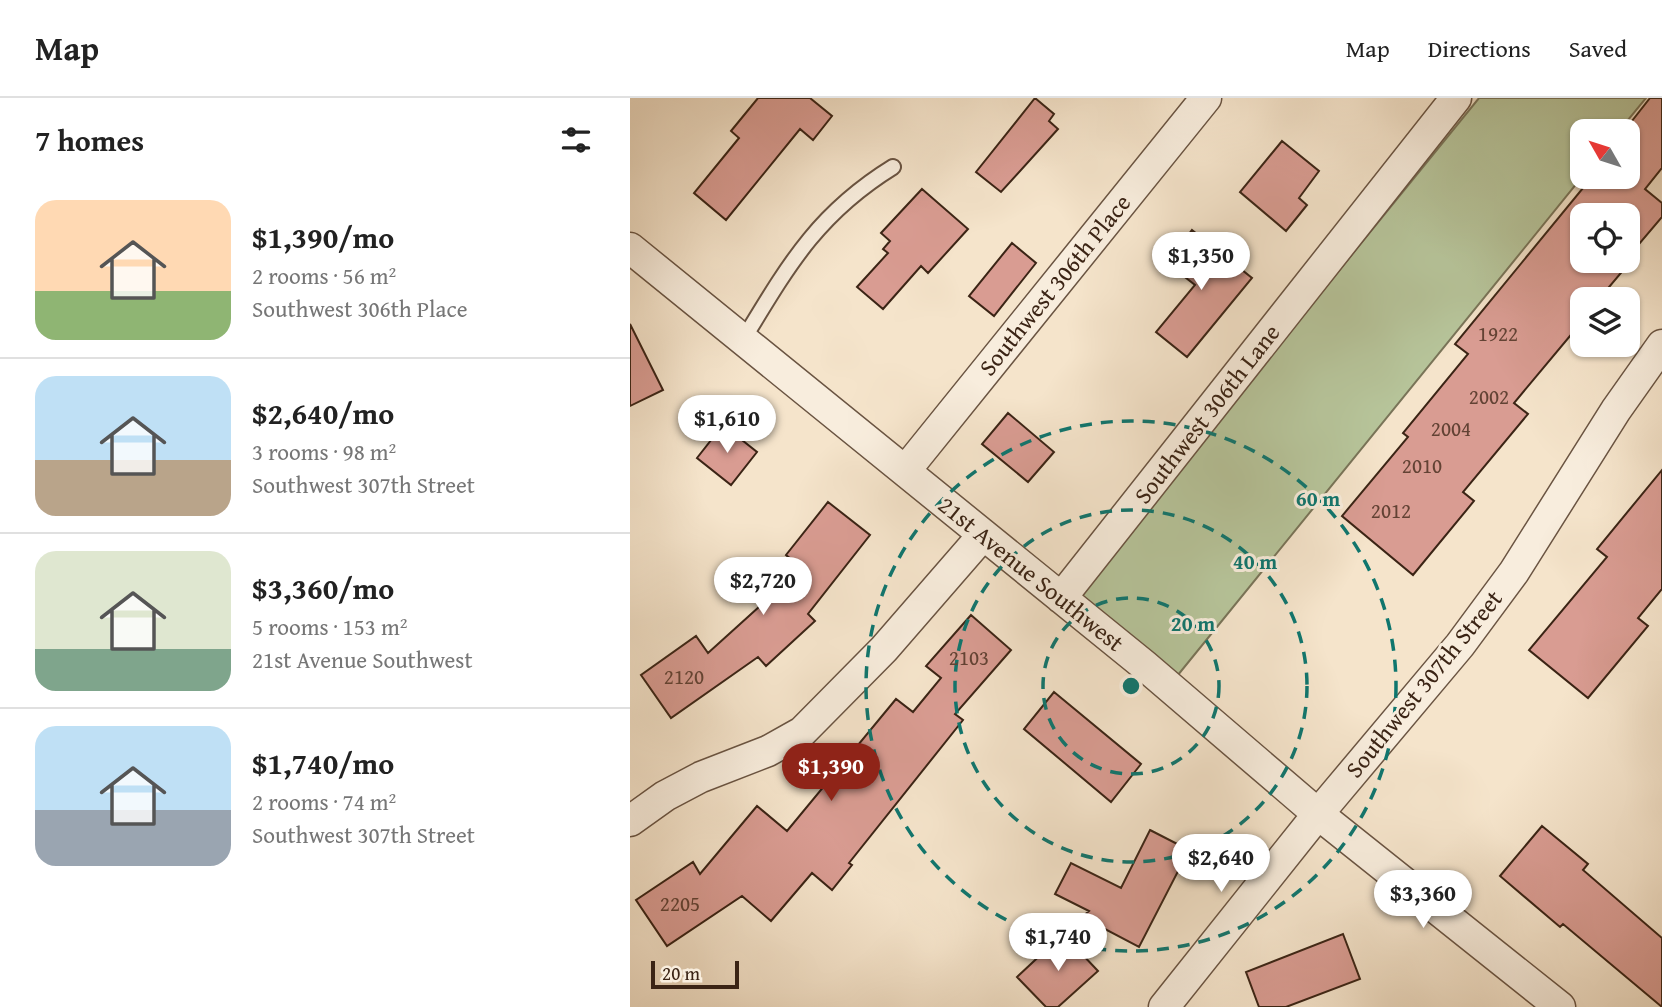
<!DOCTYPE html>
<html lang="en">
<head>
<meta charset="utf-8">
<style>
  :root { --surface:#fff; --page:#f6f6f6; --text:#222; --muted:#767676; --line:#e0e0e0; --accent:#8f2418 }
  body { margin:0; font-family:"Gentium Book Plus",serif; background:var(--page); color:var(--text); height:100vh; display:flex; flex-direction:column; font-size:26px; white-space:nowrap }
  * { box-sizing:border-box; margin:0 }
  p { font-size:23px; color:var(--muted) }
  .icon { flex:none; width:38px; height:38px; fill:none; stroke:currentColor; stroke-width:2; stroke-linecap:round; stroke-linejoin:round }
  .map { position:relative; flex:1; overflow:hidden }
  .panel { display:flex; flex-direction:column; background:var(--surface); width:630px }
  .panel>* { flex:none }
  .needle { width:46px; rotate:309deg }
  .buttons { position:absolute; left:940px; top:21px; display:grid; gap:14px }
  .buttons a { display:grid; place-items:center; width:70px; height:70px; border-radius:14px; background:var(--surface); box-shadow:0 2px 5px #0004; font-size:35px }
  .scale { position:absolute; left:21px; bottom:18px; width:88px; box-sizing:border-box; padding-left:7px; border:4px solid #3b2415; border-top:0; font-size:19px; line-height:24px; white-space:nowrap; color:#3b2415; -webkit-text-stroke:5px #f8eddd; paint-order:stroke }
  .price { position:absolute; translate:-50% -60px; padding:0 16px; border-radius:24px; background:#fff; color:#222; font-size:23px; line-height:46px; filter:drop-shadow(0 2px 4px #0008) }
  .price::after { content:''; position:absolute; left:50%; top:42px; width:21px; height:16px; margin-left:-10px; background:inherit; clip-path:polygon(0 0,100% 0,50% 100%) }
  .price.selected { background:var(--accent); color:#fff }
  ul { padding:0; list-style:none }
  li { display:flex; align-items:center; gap:21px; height:175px; padding:0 35px }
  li+li { border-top:2px solid var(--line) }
  li span { display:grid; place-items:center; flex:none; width:196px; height:140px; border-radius:21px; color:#555 }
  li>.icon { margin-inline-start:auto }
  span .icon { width:84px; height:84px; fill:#fffc; stroke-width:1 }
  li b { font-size:30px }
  h2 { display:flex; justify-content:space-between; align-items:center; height:84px; padding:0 35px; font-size:30px }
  header { display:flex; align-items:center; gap:42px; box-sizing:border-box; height:98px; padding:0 35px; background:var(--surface); border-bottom:2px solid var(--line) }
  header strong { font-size:33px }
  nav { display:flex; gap:38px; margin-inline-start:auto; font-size:24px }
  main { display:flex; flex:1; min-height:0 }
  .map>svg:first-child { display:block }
  .green { fill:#b7c59b; stroke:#797458; stroke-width:2 }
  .building { fill:#d99c92; stroke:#3b2415; stroke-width:2 }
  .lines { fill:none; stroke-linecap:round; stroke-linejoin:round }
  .lane-casing { stroke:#6a5442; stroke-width:18 }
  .street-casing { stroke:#6a5442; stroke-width:33 }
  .lane { stroke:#f8eddd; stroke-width:14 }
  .street { stroke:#f8eddd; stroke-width:30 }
  .ring { fill:none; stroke:#0f766e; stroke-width:3.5; stroke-dasharray:12 9 }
  .labels { text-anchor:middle; stroke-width:6; stroke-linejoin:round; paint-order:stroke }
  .number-label { font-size:21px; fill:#624234 }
  .street-label { font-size:24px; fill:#3b2415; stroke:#f8eddd }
  .centre { fill:#0f766e; stroke:#f8eddd; stroke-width:3.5 }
  .ring-label { font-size:21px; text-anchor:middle; font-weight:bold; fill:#0f766e; stroke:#f8eddd; stroke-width:6; stroke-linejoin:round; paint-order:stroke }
</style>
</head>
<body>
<header>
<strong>Map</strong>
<nav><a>Map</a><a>Directions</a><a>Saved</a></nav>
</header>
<main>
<section class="panel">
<h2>7 homes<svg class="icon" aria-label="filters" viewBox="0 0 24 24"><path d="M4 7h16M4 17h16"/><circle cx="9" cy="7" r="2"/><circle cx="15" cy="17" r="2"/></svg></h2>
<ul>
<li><span style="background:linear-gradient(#ffd9b3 65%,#8fb573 0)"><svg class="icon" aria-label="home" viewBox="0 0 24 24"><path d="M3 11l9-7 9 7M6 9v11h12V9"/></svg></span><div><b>$1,390/mo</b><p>2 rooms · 56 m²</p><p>Southwest 306th Place</p></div></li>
<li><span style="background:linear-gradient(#bfe0f5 60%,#b9a48a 0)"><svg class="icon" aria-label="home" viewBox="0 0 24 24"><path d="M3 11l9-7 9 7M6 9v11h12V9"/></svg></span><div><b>$2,640/mo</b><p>3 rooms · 98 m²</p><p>Southwest 307th Street</p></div></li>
<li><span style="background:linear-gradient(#dfe7d0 70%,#7fa58c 0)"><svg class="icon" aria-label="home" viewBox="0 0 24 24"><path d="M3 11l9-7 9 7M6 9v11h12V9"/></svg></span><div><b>$3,360/mo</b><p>5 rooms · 153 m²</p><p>21st Avenue Southwest</p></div></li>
<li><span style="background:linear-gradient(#bfe0f5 60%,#9aa5b1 0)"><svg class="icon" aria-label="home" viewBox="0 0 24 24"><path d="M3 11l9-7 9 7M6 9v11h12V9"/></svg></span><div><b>$1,740/mo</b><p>2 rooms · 74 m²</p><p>Southwest 307th Street</p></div></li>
</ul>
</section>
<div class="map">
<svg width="1032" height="909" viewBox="0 0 1032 909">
  <rect width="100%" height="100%" fill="#f5e4cb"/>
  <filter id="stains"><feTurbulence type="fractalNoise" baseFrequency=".00286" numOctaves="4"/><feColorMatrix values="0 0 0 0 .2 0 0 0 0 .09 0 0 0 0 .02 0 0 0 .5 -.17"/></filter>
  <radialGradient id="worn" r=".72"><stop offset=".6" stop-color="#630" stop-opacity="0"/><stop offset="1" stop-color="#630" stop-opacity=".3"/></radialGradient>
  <!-- green -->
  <path class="green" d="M 849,0 L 1016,0 L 989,33 L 952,33 L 952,79 L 539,588 L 438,506 Z"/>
  <!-- building -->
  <path class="building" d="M 128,0 L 180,0 L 202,18 L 183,42 L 170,31 L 96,122 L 64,95 L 109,40 L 101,33 Z
    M 405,0 L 424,16 L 419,23 L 428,31 L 371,94 L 346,74 Z
    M 1020,0 L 1032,0 L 1032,70 L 1015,91 L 1032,105 L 1032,119 L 998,159 L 998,117 L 952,117 L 952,163 L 1001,163 L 969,201 L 952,201 L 950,226 L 884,305 L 898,316 L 833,394 L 844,403 L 783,477 L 712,418 L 778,339 L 773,335 L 838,256 L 825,246 L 962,79 L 998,79 L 998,28 Z
    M 652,43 L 689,73 L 669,100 L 677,107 L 656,133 L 610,94 Z
    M 292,91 L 338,131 L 298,175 L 291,168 L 253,211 L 227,189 L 258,155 L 253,151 L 260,143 L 251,135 Z
    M 562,132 L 622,180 L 557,259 L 526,234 L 565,187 L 537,165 Z
    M 382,145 L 406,165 L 364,218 L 339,198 Z
    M 0,226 L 33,292 L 0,308 Z
    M 378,315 L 424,354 L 398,384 L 352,346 Z
    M 93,327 L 127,354 L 101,387 L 67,360 Z
    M 1032,372 L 1032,491 L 1008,520 L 1018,528 L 958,600 L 899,552 L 977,459 L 967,451 Z
    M 198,404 L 240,437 L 178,516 L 185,523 L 136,568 L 128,559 L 41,620 L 11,577 L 66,538 L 78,555 L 172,470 L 156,457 Z
    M 341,517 L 381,552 L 325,616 L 333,622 L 219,765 L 222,767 L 202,792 L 182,775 L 141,823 L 112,798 L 37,848 L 6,802 L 63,764 L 70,776 L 127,708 L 157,733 L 266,601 L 283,614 L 311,580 L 296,568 Z
    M 424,594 L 511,666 L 481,704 L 394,631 Z
    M 912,728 L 958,766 L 953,772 L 1032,840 L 1032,909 L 933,826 L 930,829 L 870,778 Z
    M 520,732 L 559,752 L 509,849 L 452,819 L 459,813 L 425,796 L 441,765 L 491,790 Z
    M 433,836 L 468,873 L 428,909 L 416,909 L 387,879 Z
    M 713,836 L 730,881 L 656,909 L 629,909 L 616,874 Z"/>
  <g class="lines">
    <defs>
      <path id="lane" d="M 113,242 C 158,168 187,116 263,69"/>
      <path id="street" d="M 0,150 L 514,567 L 688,716 L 930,909
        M 275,373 L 576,0
        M 431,500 L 826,0
        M 0,723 L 35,698 L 71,679 L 138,653 L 172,634 L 254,551 L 353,437
        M 534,909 L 688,716 L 830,547 L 884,474 L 986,312 L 1032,247"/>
    </defs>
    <!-- lane casing -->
    <use href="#lane" class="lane-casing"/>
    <!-- street casing -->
    <use href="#street" class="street-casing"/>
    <!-- lane -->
    <use href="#lane" class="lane"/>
    <!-- street -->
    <use href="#street" class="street"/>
  </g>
  <!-- distance rings -->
  <g class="ring">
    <circle cx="501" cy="588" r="88"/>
    <circle cx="501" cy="588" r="176"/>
    <circle cx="501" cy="588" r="265"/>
  </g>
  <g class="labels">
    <!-- number labels -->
    <g class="number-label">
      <text x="868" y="243">1922</text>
      <text x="859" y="306">2002</text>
      <text x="821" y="338">2004</text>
      <text x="792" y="375">2010</text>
      <text x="761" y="420">2012</text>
      <text x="339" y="567">2103</text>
      <text x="54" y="586">2120</text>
      <text x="50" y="813">2205</text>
    </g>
    <!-- street labels -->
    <g class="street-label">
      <text transform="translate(425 187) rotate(-51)" y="8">Southwest 306th Place</text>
      <text transform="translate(577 316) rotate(-52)" y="8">Southwest 306th Lane</text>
      <text transform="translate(401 476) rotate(39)" y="8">21st Avenue Southwest</text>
      <text transform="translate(794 586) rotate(-51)" y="8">Southwest 307th Street</text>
    </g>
  </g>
  <circle cx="501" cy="588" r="10" class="centre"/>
  <g class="ring-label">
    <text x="688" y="408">60 m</text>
    <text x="625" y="471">40 m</text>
    <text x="563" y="533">20 m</text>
  </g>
  <rect width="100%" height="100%" filter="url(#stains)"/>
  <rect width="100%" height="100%" fill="url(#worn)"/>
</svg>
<div class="buttons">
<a><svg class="needle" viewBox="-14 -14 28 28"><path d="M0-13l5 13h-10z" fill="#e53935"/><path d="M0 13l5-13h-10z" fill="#767676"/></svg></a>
<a><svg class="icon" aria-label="locate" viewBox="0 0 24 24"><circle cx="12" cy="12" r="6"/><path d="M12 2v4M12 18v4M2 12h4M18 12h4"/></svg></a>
<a><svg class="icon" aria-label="layers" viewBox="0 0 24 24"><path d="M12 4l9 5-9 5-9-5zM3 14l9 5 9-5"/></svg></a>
</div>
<div class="scale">20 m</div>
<b class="price" style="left:571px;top:194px">$1,350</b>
<b class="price" style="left:97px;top:357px">$1,610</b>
<b class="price" style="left:133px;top:519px">$2,720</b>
<b class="price selected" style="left:201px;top:705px">$1,390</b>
<b class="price" style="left:591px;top:796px">$2,640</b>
<b class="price" style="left:793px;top:832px">$3,360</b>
<b class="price" style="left:428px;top:875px">$1,740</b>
</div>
</main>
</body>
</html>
